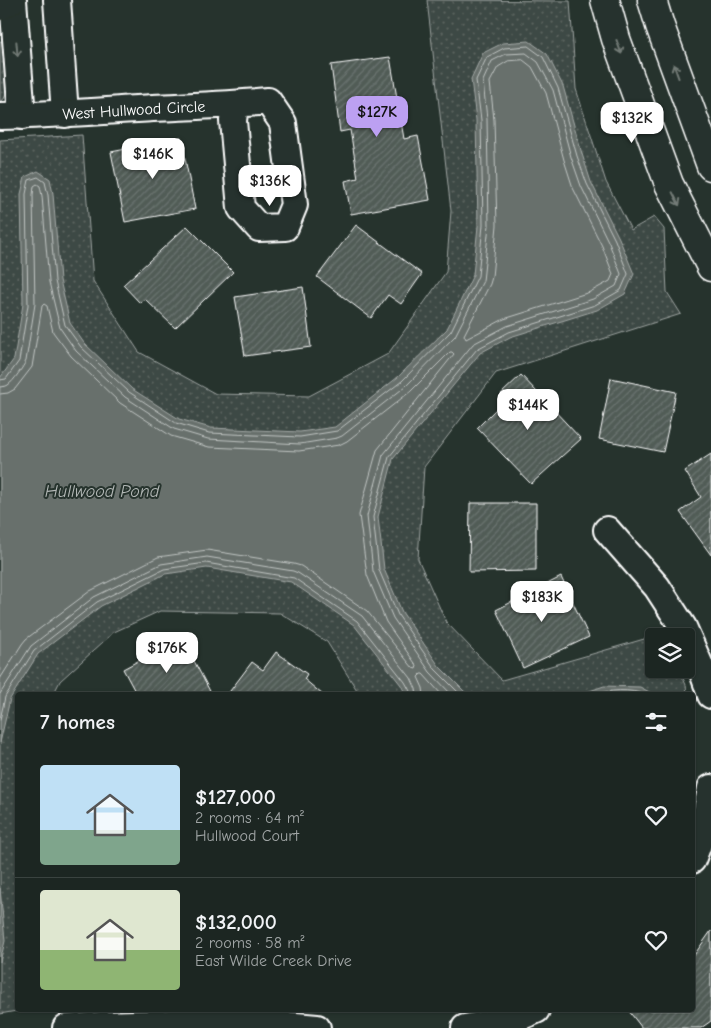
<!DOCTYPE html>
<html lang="en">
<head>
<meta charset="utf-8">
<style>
  :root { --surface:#1c2622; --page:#252e2a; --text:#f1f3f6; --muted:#a0a5a5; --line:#3a4340; --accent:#bca0f2 }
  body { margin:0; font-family:"Comic Neue",sans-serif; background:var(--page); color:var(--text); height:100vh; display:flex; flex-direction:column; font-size:19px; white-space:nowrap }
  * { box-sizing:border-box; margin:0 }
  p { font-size:16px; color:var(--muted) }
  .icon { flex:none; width:28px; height:28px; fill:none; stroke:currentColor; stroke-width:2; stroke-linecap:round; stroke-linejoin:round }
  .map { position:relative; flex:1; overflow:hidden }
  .side { position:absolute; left:15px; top:692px; width:680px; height:320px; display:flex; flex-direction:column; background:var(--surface); border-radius:5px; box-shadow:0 1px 4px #0004,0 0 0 1px var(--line) }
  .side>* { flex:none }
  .tools { position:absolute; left:645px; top:628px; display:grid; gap:10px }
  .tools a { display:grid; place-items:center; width:50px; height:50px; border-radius:5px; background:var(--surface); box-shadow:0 1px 4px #0004,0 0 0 1px var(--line); font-size:25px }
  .price { position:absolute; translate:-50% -42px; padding:0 11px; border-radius:10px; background:#fff; color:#222; font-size:16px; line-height:32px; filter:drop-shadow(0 1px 2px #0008) }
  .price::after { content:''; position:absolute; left:50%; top:30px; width:15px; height:11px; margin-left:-8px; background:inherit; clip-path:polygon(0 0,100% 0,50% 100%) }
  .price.current { background:var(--accent); color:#111 }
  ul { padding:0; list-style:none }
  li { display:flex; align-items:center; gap:15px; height:125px; padding:0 25px }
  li+li { border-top:1px solid var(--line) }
  li span { display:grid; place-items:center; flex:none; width:140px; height:100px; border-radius:5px; color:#555 }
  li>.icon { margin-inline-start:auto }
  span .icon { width:60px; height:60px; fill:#fffc; stroke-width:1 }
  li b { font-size:21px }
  h2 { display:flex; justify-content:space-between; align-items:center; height:60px; padding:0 25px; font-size:21px }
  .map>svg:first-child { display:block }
  .grass { fill:url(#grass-dots); stroke:#9ea4a2 }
  .water { fill:#67706c; stroke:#a4a9a7 }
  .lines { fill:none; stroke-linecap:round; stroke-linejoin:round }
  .shore { stroke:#c2c6c4; stroke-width:1 }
  .building { fill:url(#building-hatch); stroke:#fff }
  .street-casing { stroke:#fff; stroke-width:30 }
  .secondary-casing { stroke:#fff; stroke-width:31 }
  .street { stroke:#26332d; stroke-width:26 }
  .secondary { stroke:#26332d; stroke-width:28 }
  .oneway { stroke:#727a76 }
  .labels { text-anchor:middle; stroke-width:4; stroke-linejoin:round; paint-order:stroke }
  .street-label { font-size:16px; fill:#fff; stroke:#26332d }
  .water-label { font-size:18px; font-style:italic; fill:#b3b8b6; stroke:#26332d }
</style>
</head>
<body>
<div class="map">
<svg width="711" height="1028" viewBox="0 0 711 1028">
  <defs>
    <pattern id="grass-dots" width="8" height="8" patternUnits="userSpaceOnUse" patternTransform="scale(1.25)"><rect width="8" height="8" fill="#3e4944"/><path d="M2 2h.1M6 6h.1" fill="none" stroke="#5b6460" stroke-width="1.8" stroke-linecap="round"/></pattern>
    <pattern id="building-hatch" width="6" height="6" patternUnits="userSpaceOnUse" patternTransform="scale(1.25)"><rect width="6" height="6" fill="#515c57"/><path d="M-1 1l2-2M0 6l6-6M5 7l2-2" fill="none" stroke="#6b7470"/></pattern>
  </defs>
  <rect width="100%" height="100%" fill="#26332d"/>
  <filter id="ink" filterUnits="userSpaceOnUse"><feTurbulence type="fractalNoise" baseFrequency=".02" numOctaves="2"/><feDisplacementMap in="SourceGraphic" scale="10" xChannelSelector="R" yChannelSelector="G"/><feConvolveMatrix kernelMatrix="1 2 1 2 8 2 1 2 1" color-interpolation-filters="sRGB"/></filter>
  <g filter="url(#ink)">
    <!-- grass -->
    <path class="grass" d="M 427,0 L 570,1 L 576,89 L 606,182 L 631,230 L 654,217 L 664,229 L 667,292 L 681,314 L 496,373 L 424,467 L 418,559 L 446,622 L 502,680 L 665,633 L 666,636 L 654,636 L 654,669 L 679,669 L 686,685 L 687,695 L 360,695 L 327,642 L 280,613 L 160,611 L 114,632 L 60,681 L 53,695 L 18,695 L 18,1010 L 22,1010 L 0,1014 L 0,140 L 82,135 L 93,281 L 139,352 L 216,394 L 309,396 L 388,354 L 446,272 L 451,211 Z
      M 0,41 L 7,43 L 10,84 L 4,99 L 0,101 Z"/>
    <!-- water -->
    <path class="water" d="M 529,41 L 547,54 L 563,86 L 582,154 L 591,182 L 619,238 L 634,274 L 625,294 L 597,310 L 510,337 L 480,353 L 393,459 L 378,517 L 384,569 L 402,612 L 439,666 L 468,695 L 406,695 L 401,685 L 354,625 L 291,582 L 207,568 L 165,574 L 101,606 L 38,654 L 10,699 L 0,743 L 0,378 L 14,359 L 23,304 L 21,194 L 25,177 L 38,171 L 50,179 L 53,194 L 60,280 L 70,323 L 84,343 L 132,389 L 179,419 L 211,428 L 300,432 L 335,427 L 398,377 L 447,329 L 473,275 L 478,226 L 476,120 L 471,79 L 483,53 L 503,43 Z
      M 604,686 L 640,687 L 655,695 L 578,695 Z
      M 0,888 L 5,941 L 0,962 Z"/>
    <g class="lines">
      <!-- shore -->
      <path class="shore" d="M 523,60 L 532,67 L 546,93 L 564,160 L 573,188 L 602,246 L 613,274 L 610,281 L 590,292 L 504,319 L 466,339 L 464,335 L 490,284 L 492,277 L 497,225 L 494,120 L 490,82 L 498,67 L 508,61 Z
        M 0,380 L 6,379 L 19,361 L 28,305 L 26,194 L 29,180 L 38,177 L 45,182 L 48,195 L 55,281 L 65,325 L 81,347 L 129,392 L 176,423 L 209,433 L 300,437 L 337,431 L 402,381 L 451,331 L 478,276 L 483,225 L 481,120 L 476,80 L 487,57 L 504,48 L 528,46 L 543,57 L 558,88 L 577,156 L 587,184 L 615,240 L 628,274 L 621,290 L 595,305 L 509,332 L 477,349 L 389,457 L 373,517 L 379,570 L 398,615 L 435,669 L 461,695
        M 0,387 C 4,386 5,387 8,385 C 14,381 23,367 26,361 L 35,304 L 33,195 L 34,186 L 37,184 L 40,186 L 42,196 L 49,282 L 60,328 L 76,351 L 125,397 L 174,429 L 208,439 L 300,444 L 337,438 L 342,436 L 406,386 L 455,336 L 483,281 L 489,225 L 487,119 L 483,81 L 492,61 L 506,54 L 526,53 L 538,62 L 553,90 L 571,157 L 581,186 L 609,243 L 621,274 L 616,286 L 593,299 L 507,326 L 473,344 L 383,455 L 367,516 L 373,571 L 393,618 L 430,672 L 452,695
        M 0,394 L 8,393 L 15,389 L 32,367 L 42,306 L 44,304 L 47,306 L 53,332 L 71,356 L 120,403 L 171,436 L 209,447 L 299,451 L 339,445 L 347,441 L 411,391 L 450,352 L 452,352 L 454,354 L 377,450 L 359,515 L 367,575 L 386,622 L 417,666 L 416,669 L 413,668 L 367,611 L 301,566 L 294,564 L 207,550 L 158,557 L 90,591 L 26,639 L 22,644 L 0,679
        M 0,694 L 31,646 L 94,597 L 161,564 L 207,557 L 293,571 L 298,573 L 362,616 L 411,678 L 416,689 L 417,695
        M 424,695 L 423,688 L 418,677 L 421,674 L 423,674 L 442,695
        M 594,695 C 607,690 632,688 645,695
        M 0,720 L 5,697 L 34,651 L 97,602 L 164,569 L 206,563 L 294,578 L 357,621 L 405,682 L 410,691 L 410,695"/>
    </g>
    <!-- building -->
    <path class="building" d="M 390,57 L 404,139 L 418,136 L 430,200 L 351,214 L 345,181 L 358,178 L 350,130 L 340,132 L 331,65 Z
      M 181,138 L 195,209 L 125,222 L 111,152 Z
      M 356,225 L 422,274 L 401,304 L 388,295 L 371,318 L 317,277 Z
      M 187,226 L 233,272 L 175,328 L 145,299 L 140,303 L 123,285 Z
      M 303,287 L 311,347 L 245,356 L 235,297 Z
      M 521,375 L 581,439 L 531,484 L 477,428 L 506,399 L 501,394 Z
      M 611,378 L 676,392 L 663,452 L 599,439 Z
      M 711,454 L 711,555 L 680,512 L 701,497 L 685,471 Z
      M 470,503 L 536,503 L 536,571 L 469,572 Z
      M 561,577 L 589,637 L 523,668 L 496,610 Z
      M 184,642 L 212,695 L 137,695 L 123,669 L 166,646 L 169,650 Z
      M 276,652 L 307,674 L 304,679 L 323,695 L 227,695 L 252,662 L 263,670 Z
      M 711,931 L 711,1021 L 701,1028 L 642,1028 L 628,1010 L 692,1010 L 692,958 Z"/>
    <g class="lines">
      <defs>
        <g id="street">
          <path d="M 13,0 L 22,116"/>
          <path d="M 57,0 L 65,114"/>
          <path id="s1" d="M 0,116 C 51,115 102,111 153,108 C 192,106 230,105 268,101 L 283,123 L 294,205 L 285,227 L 259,228 L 241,208 L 233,121 L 235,104"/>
          <path d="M 607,530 L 657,587 L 683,627 L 704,675 L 711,695"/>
          <path d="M 692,860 L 703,831 L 711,788"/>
          <path d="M 66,1028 L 101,1025 L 241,1021 L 317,1028"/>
          <path d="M 465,1028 L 517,1018 L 536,1010"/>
        </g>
        <path id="secondary" d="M 605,0 L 616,39 L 669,184 L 711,267
          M 652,0 L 660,26 L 711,166
          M 0,6 L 11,0"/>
      </defs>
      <!-- street casing -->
      <use href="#street" class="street-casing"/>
      <!-- secondary casing -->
      <use href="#secondary" class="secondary-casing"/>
      <!-- street -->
      <use href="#street" class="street"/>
      <!-- secondary -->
      <use href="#secondary" class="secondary"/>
    </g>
    <!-- one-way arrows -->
    <defs><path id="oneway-shaft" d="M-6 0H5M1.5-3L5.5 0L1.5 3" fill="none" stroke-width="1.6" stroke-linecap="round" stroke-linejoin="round" transform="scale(1.25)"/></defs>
    <g class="oneway">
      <use href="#oneway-shaft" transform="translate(619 47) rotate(70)"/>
      <use href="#oneway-shaft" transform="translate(17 49) rotate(85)"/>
      <use href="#oneway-shaft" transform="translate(676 71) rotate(-110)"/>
      <use href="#oneway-shaft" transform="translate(676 199) rotate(63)"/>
    </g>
  </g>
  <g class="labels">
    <!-- street labels -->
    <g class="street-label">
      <text dy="6" stroke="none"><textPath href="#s1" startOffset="134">West Hullwood Circle</textPath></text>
    </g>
    <!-- water labels -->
    <g class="water-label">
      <text x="102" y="497">Hullwood Pond</text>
    </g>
  </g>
</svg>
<div class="tools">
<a><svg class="icon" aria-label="layers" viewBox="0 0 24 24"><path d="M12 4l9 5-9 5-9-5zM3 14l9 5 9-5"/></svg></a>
</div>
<b class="price current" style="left:377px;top:138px">$127K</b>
<b class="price" style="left:632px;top:144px">$132K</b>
<b class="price" style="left:153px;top:180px">$146K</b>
<b class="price" style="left:270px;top:207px">$136K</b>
<b class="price" style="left:528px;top:431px">$144K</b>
<b class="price" style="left:542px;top:623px">$183K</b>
<b class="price" style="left:167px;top:674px">$176K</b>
<section class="side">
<h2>7 homes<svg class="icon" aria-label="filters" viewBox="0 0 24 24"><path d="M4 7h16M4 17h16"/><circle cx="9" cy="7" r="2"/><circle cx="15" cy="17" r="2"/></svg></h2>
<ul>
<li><span style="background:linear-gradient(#bfe0f5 65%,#7fa58c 0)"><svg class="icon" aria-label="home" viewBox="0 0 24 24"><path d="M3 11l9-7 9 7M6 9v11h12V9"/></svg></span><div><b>$127,000</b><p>2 rooms · 64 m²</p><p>Hullwood Court</p></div><svg class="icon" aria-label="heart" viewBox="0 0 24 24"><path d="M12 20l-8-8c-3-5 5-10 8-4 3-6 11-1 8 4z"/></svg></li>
<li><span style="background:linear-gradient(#dfe7d0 60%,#8fb573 0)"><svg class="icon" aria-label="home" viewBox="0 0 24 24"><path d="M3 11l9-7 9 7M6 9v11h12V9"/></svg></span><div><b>$132,000</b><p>2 rooms · 58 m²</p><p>East Wilde Creek Drive</p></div><svg class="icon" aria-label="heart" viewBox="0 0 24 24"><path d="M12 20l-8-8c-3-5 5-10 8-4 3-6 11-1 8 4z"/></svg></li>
</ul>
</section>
</div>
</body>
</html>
